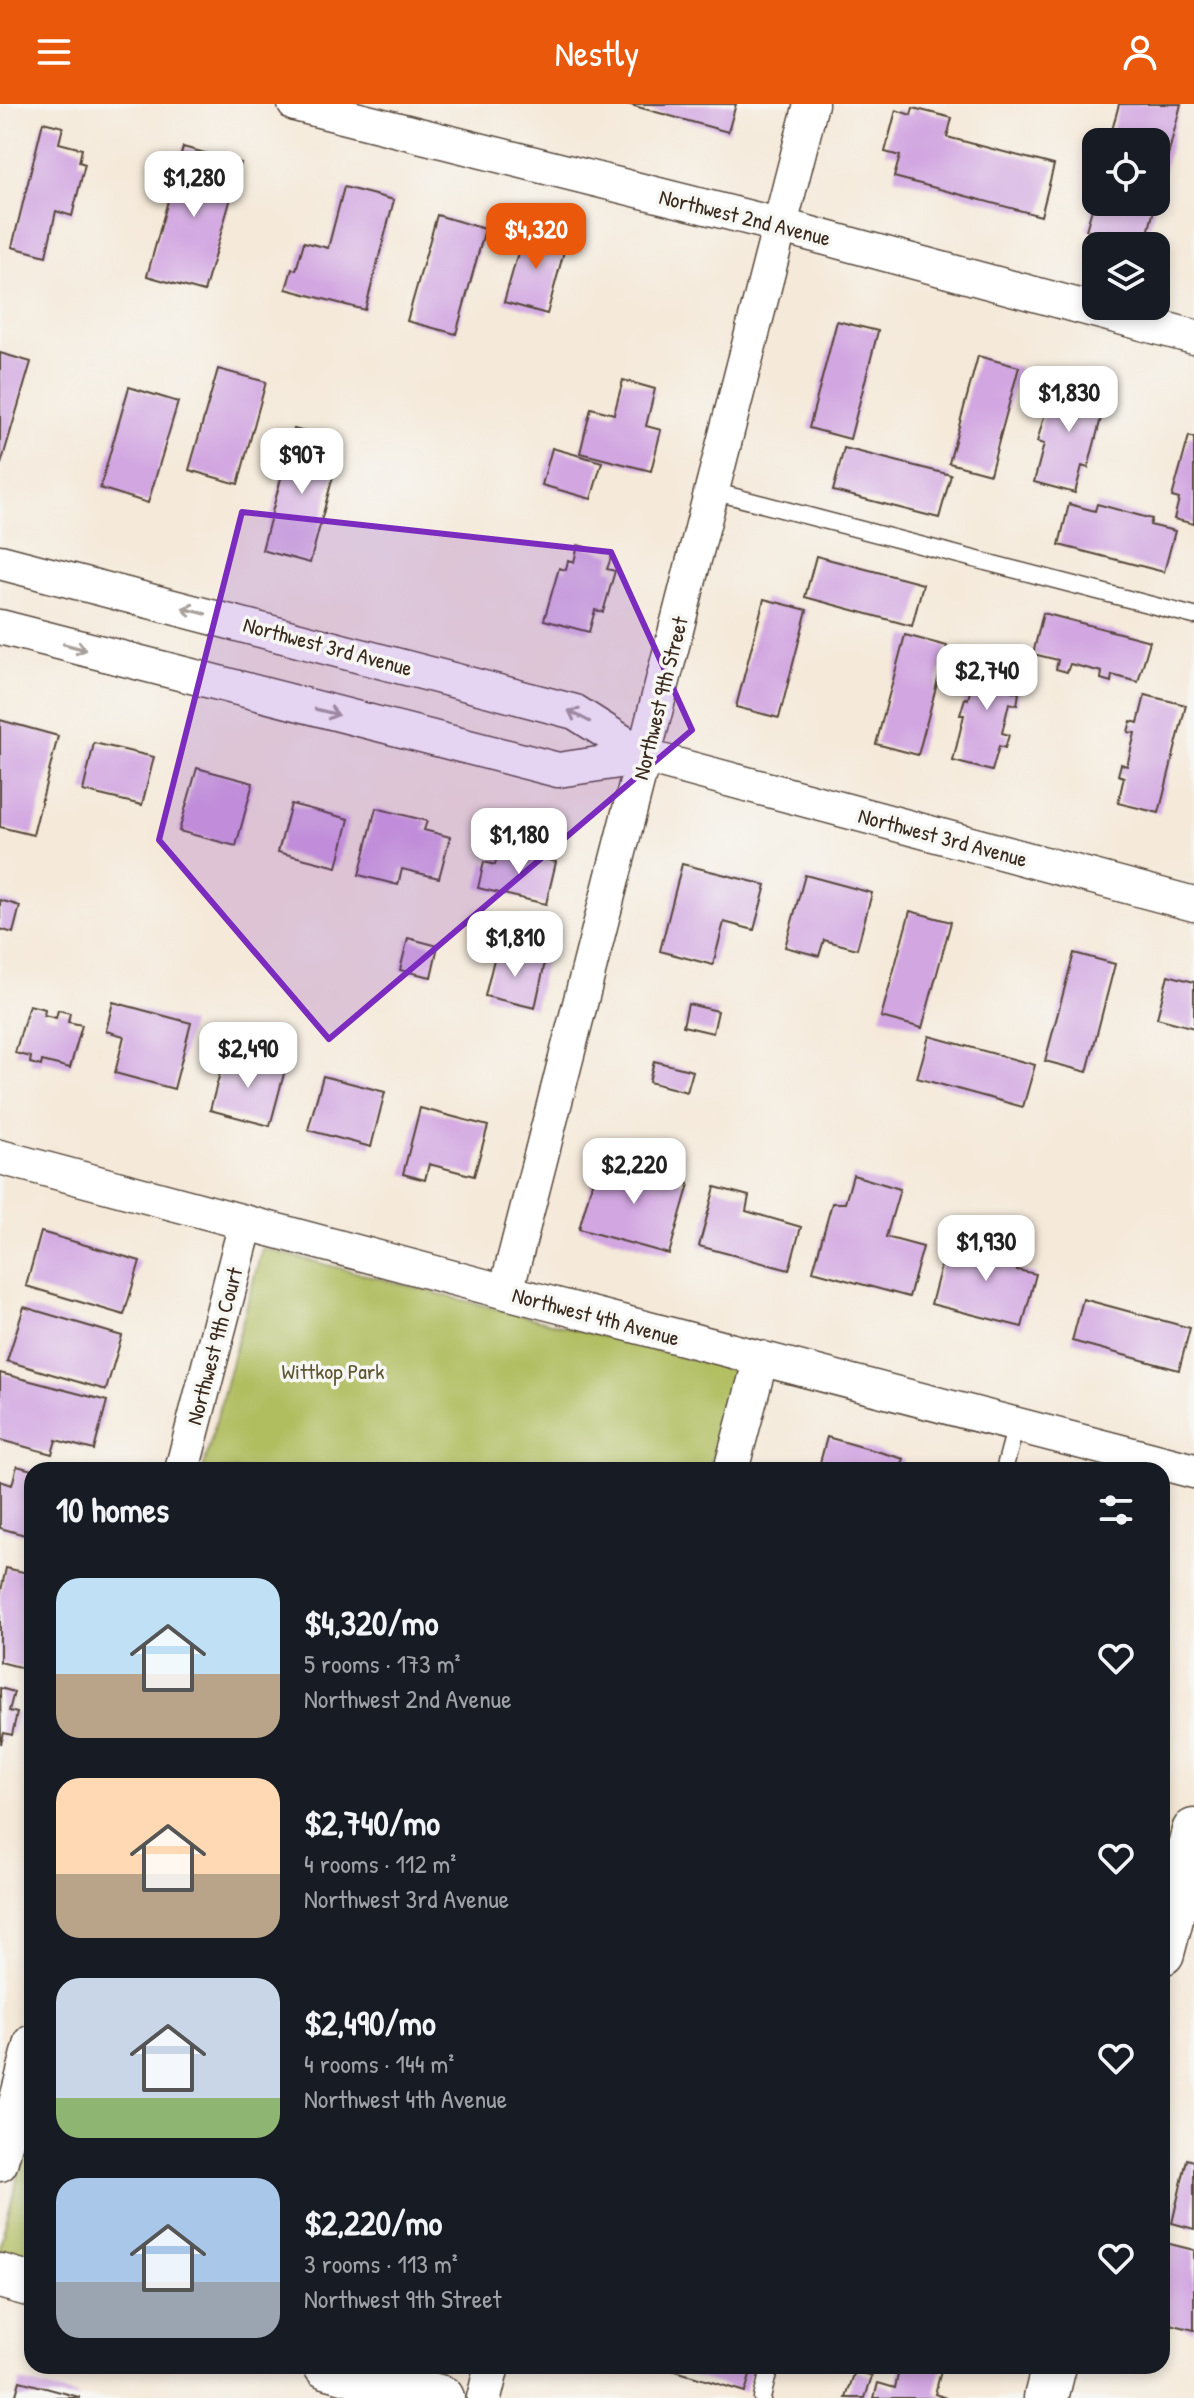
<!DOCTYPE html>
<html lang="en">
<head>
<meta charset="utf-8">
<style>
  :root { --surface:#171b24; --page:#20242c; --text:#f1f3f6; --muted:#9ea1a6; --accent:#ea580c }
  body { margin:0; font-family:"Patrick Hand",sans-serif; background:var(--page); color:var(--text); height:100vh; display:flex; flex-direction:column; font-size:30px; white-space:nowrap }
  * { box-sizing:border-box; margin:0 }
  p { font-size:26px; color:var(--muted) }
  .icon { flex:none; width:44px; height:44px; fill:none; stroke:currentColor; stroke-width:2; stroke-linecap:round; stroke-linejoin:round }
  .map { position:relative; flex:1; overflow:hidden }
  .sheet { position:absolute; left:24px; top:1358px; width:1146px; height:912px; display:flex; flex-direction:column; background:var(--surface); border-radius:24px; box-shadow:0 4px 12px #0003 }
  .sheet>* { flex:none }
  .tools { position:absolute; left:1082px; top:24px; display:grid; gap:16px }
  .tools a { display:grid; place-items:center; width:88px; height:88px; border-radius:16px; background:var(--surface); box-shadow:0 4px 12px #0003; font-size:40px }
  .price { position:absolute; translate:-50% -68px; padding:0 18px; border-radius:16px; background:#fff; color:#222; font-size:26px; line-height:52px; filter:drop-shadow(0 2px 4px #0008) }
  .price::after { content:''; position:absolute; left:50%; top:48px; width:24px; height:18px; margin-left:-12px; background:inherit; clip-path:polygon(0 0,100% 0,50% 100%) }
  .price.on { background:var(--accent); color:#fff }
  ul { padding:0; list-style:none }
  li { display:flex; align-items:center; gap:24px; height:200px; padding:0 32px }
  li span { display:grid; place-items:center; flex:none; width:224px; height:160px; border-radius:24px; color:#555 }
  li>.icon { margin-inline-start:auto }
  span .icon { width:96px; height:96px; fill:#fffc; stroke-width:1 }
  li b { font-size:34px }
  h2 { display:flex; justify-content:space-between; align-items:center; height:96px; padding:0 32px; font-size:34px }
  header { display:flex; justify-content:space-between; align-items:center; height:104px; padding:0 32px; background:var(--accent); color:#fff; font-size:36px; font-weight:600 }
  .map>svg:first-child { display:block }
  .green { fill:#b1be60; stroke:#76743f; stroke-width:2 }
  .building { fill:#d2a6e1 }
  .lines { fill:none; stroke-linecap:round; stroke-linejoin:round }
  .lane-casing { stroke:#57473a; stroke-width:19 }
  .street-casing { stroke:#57473a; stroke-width:37 }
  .secondary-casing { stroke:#57473a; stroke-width:47 }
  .lane { stroke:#fff; stroke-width:16 }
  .street { stroke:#fff; stroke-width:34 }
  .secondary { stroke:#fff; stroke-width:44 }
  .oneway { stroke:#a79f9a }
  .marked { fill:#7b2cbf; fill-opacity:0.2; stroke:#7b2cbf; stroke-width:6; stroke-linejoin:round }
  .labels { text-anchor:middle; stroke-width:7; stroke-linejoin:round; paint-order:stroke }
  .street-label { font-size:22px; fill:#3b2a1e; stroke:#f6f6f2 }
  .park-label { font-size:22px; fill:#5e5632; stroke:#f6f6f2 }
</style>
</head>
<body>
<header><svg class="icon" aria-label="menu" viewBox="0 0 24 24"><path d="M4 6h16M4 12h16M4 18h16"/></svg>Nestly<svg class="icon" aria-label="person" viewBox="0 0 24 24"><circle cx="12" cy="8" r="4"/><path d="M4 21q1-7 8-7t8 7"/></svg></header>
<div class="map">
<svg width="1194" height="2294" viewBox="0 0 1194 2294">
  <rect width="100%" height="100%" fill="#f6f6f2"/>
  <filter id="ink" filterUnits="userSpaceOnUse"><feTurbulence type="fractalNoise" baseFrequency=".0125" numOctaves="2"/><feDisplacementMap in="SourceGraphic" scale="16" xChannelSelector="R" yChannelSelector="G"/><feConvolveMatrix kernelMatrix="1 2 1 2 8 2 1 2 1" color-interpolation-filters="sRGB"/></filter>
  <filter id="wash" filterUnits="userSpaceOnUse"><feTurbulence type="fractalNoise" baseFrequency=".006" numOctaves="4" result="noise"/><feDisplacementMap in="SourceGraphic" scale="32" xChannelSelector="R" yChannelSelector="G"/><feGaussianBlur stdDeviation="1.8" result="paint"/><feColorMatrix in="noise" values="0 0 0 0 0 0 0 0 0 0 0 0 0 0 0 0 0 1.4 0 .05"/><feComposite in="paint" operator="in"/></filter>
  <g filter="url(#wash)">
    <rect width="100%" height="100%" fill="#f5e9d9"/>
    <!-- green -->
    <path class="green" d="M 262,1144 L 736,1267 L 709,1366 L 203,1366 Z
      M 32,2019 L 32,2155 L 0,2146 L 0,2141 Z"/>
    <g id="blocks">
      <!-- building -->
      <path class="building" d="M 627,0 L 736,0 L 728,28 Z
        M 1119,0 L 1181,0 L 1157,95 L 1156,38 L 1109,38 Z
        M 913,4 L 952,14 L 947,33 L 1054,61 L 1041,112 L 894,73 L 900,52 L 885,48 L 896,6 L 911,11 Z
        M 43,18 L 63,23 L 59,39 L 82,45 L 79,58 L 85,60 L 72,112 L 56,107 L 46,152 L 12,143 Z
        M 183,43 L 241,59 L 204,188 L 147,172 Z
        M 344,83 L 394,96 L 365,206 L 286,185 L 292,165 L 296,166 L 304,138 L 328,144 Z
        M 1094,98 L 1156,98 L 1145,141 L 1086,126 Z
        M 437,111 L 485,125 L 456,230 L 407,217 Z
        M 525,124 L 567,136 L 547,210 L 504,198 Z
        M 837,217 L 878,227 L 850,335 L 809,324 Z
        M 0,249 L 31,258 L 1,360 L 0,360 Z
        M 978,252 L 1019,263 L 990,370 L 949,359 Z
        M 218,265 L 266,278 L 238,380 L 189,366 Z
        M 1061,272 L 1103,283 L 1096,309 L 1102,310 L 1088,364 L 1082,362 L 1075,389 L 1034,378 L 1044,340 L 1037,338 L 1045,309 L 1051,311 Z
        M 623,276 L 655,285 L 646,322 L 661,326 L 651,367 L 580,349 L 591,304 L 614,310 Z
        M 129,283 L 178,298 L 148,399 L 100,384 Z
        M 294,325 L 342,338 L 310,459 L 262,446 Z
        M 1189,332 L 1194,334 L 1194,420 L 1174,415 L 1179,395 L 1172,393 Z
        M 552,344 L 602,358 L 591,395 L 542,381 Z
        M 844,344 L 951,371 L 939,414 L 833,387 Z
        M 1069,400 L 1095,407 L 1097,400 L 1152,415 L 1150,421 L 1175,427 L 1164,468 L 1059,441 Z
        M 578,441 L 612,451 L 607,465 L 615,467 L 603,508 L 595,506 L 589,528 L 544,516 L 559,464 L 566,466 L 568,456 L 574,458 Z
        M 816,452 L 923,480 L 912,522 L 805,493 Z
        M 764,495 L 807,506 L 779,614 L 736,603 Z
        M 1043,509 L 1150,537 L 1138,578 L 1112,571 L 1111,578 L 1101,575 L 1102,568 L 1070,560 L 1067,568 L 1056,565 L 1058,556 L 1033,550 Z
        M 905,531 L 947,542 L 918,651 L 876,640 Z
        M 980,548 L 1020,558 L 1012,587 L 1019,589 L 1017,601 L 1009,599 L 1002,629 L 1009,631 L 1005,644 L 999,642 L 992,667 L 953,657 L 964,611 L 960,611 L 965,594 L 968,595 Z
        M 1145,591 L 1186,601 L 1159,709 L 1118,699 L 1124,673 L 1118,671 L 1121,660 L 1127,662 L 1135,629 L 1128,628 L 1131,617 L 1138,619 Z
        M 0,616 L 58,632 L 33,731 L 0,723 Z
        M 94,639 L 154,653 L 142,701 L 83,687 Z
        M 197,664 L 253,679 L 236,742 L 179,727 Z
        M 291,700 L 349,715 L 337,763 L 278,748 Z
        M 376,704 L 427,717 L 424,726 L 450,733 L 439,774 L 402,765 L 398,781 L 359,771 Z
        M 499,744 L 556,758 L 546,800 L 478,784 L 484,758 L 495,761 Z
        M 682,760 L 766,781 L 754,826 L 724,818 L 713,861 L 660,847 Z
        M 805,771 L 872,789 L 857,845 L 824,836 L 819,852 L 785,843 Z
        M 0,796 L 20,802 L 13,829 L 0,825 Z
        M 910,807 L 951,818 L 922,924 L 881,913 Z
        M 408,834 L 438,842 L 431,873 L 400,866 Z
        M 496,847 L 545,858 L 535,904 L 485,892 Z
        M 1074,849 L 1115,860 L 1087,968 L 1045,957 Z
        M 1168,871 L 1194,878 L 1194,924 L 1157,914 Z
        M 113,898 L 191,919 L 174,985 L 115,969 L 124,932 L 106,927 Z
        M 688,900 L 718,907 L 713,929 L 683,922 Z
        M 29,901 L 45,905 L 44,911 L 56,914 L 58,906 L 70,909 L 68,918 L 82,921 L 70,964 L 42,957 L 41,962 L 30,959 L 31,953 L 15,949 Z
        M 929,932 L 1035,961 L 1023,1003 L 917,974 Z
        M 225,950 L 285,966 L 270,1022 L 210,1006 Z
        M 654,957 L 693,967 L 687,988 L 649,978 Z
        M 323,972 L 385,988 L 371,1043 L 308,1026 Z
        M 420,1004 L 488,1022 L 474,1072 L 429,1060 L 425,1076 L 403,1070 Z
        M 599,1055 L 689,1080 L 669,1150 L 579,1125 Z
        M 853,1071 L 900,1085 L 886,1133 L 923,1143 L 909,1193 L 813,1167 L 832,1099 L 845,1099 Z
        M 715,1083 L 749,1092 L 746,1107 L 801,1123 L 789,1166 L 699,1142 Z
        M 41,1128 L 140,1157 L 124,1211 L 26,1182 Z
        M 973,1130 L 1023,1144 L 1017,1166 L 1036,1170 L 1022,1223 L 931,1200 L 943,1154 L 966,1160 Z
        M 1083,1195 L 1190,1224 L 1179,1266 L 1072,1237 Z
        M 24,1203 L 122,1232 L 106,1286 L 7,1257 Z
        M 0,1269 L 107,1297 L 94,1346 L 56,1336 L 52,1350 L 0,1336 Z
        M 827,1333 L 904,1355 L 900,1366 L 818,1366 Z
        M 17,1362 L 32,1366 L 32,1433 L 0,1424 L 0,1377 L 12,1381 Z
        M 6,1464 L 32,1470 L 32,1542 L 27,1565 L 0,1558 L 0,1491 Z
        M 0,1584 L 14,1588 L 9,1607 L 17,1609 L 12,1631 L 4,1629 L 1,1640 Z
        M 1187,2055 L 1194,2057 L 1194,2125 L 1172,2119 Z
        M 1162,2138 L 1194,2146 L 1194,2226 L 1162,2218 Z
        M 659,2262 L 753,2262 L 745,2288 Z
        M 900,2262 L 942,2263 L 935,2290 L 946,2294 L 874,2294 L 878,2279 L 895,2284 Z
        M 855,2267 L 872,2272 L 865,2294 L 846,2294 Z
        M 20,2277 L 79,2293 L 79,2294 L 15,2294 Z"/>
    </g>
  </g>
  <g filter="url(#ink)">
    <use href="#blocks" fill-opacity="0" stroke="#57473a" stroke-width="2"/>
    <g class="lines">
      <defs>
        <path id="lane" d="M 712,387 L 1194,512
          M 1004,1366 L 1016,1321
          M 762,2294 L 770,2262"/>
        <path id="street" d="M 295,0 L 778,121 L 1194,233
          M 0,458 L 575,608 L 646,653 L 1194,800
          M 0,523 L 558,666 L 646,653
          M 0,1053 L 506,1188 L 1194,1367
          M 506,1188 L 811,0
          M 182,1366 L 246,1119
          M 731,1366 L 761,1254
          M 0,2060 L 32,1938
          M 484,2294 L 492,2262"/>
        <path id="secondary" d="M 1162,1849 L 1194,1727
          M 0,2172 L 32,2181
          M 326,2262 L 442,2294
          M 1046,2294 L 1054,2262"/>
      </defs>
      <!-- lane casing -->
      <use href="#lane" class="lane-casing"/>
      <!-- street casing -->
      <use href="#street" class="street-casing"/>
      <!-- secondary casing -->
      <use href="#secondary" class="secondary-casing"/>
      <!-- lane -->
      <use href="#lane" class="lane"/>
      <!-- street -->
      <use href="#street" class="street"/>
      <!-- secondary -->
      <use href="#secondary" class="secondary"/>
    </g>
    <!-- one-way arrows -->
    <defs><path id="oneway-shaft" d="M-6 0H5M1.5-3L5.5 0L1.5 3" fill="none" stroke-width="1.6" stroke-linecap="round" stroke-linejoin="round" transform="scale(2)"/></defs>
    <g class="oneway">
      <use href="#oneway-shaft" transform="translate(194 507) rotate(-166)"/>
      <use href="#oneway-shaft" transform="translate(75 543) rotate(15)"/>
      <use href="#oneway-shaft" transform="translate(327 608) rotate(14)"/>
      <use href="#oneway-shaft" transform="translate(579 612) rotate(-152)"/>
    </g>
  </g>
  <!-- marked area -->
  <path class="marked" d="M 242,408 L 611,448 L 692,626 L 329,935 L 159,736 Z"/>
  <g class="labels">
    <!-- street labels -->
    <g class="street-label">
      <text transform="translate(745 113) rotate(14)" y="8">Northwest 2nd Avenue</text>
      <text transform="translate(328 542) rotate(15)" y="8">Northwest 3rd Avenue</text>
      <text transform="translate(660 594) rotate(-76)" y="8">Northwest 9th Street</text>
      <text transform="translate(943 733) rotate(15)" y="8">Northwest 3rd Avenue</text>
      <text transform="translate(596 1212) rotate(15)" y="8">Northwest 4th Avenue</text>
      <text transform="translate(214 1242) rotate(-75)" y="8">Northwest 9th Court</text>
    </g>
    <!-- park labels -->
    <g class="park-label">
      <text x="333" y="1275">Wittkop Park</text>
    </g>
  </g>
</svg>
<div class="tools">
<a><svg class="icon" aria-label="locate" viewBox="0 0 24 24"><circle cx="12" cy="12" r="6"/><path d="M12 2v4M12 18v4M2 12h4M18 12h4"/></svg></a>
<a><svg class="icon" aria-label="layers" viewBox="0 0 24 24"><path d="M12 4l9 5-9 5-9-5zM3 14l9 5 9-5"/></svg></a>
</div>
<b class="price" style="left:194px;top:115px">$1,280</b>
<b class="price on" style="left:536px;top:167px">$4,320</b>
<b class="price" style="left:1069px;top:330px">$1,830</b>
<b class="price" style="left:302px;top:392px">$907</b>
<b class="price" style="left:987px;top:608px">$2,740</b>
<b class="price" style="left:519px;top:772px">$1,180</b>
<b class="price" style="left:515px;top:875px">$1,810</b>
<b class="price" style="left:248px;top:986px">$2,490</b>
<b class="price" style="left:634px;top:1102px">$2,220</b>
<b class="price" style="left:986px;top:1179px">$1,930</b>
<section class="sheet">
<h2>10 homes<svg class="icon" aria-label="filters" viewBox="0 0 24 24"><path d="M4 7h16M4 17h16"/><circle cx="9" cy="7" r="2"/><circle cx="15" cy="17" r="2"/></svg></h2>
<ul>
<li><span style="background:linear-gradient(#bfe0f5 60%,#b9a48a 0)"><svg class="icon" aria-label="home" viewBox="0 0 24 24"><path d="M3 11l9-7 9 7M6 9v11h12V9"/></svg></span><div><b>$4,320/mo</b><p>5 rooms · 173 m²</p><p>Northwest 2nd Avenue</p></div><svg class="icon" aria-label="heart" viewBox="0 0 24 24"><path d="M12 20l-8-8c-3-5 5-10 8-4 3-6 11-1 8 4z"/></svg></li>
<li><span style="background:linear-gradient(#ffd9b3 60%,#b9a48a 0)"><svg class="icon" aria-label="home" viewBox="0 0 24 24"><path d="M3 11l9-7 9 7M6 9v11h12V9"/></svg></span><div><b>$2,740/mo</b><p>4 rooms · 112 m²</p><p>Northwest 3rd Avenue</p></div><svg class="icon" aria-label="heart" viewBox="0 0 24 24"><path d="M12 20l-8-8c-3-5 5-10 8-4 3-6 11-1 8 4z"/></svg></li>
<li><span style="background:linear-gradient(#c9d6e8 75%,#8fb573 0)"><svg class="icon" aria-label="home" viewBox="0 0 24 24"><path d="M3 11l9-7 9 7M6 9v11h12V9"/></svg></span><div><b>$2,490/mo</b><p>4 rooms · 144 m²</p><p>Northwest 4th Avenue</p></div><svg class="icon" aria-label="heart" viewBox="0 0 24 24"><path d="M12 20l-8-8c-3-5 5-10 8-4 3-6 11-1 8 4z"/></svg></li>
<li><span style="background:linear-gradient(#a9c7e8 65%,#9aa5b1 0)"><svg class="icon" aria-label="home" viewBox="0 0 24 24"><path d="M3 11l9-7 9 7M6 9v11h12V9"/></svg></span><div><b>$2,220/mo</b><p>3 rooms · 113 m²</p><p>Northwest 9th Street</p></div><svg class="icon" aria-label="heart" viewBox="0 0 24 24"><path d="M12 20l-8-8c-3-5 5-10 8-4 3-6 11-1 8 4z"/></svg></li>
</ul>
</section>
</div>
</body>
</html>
